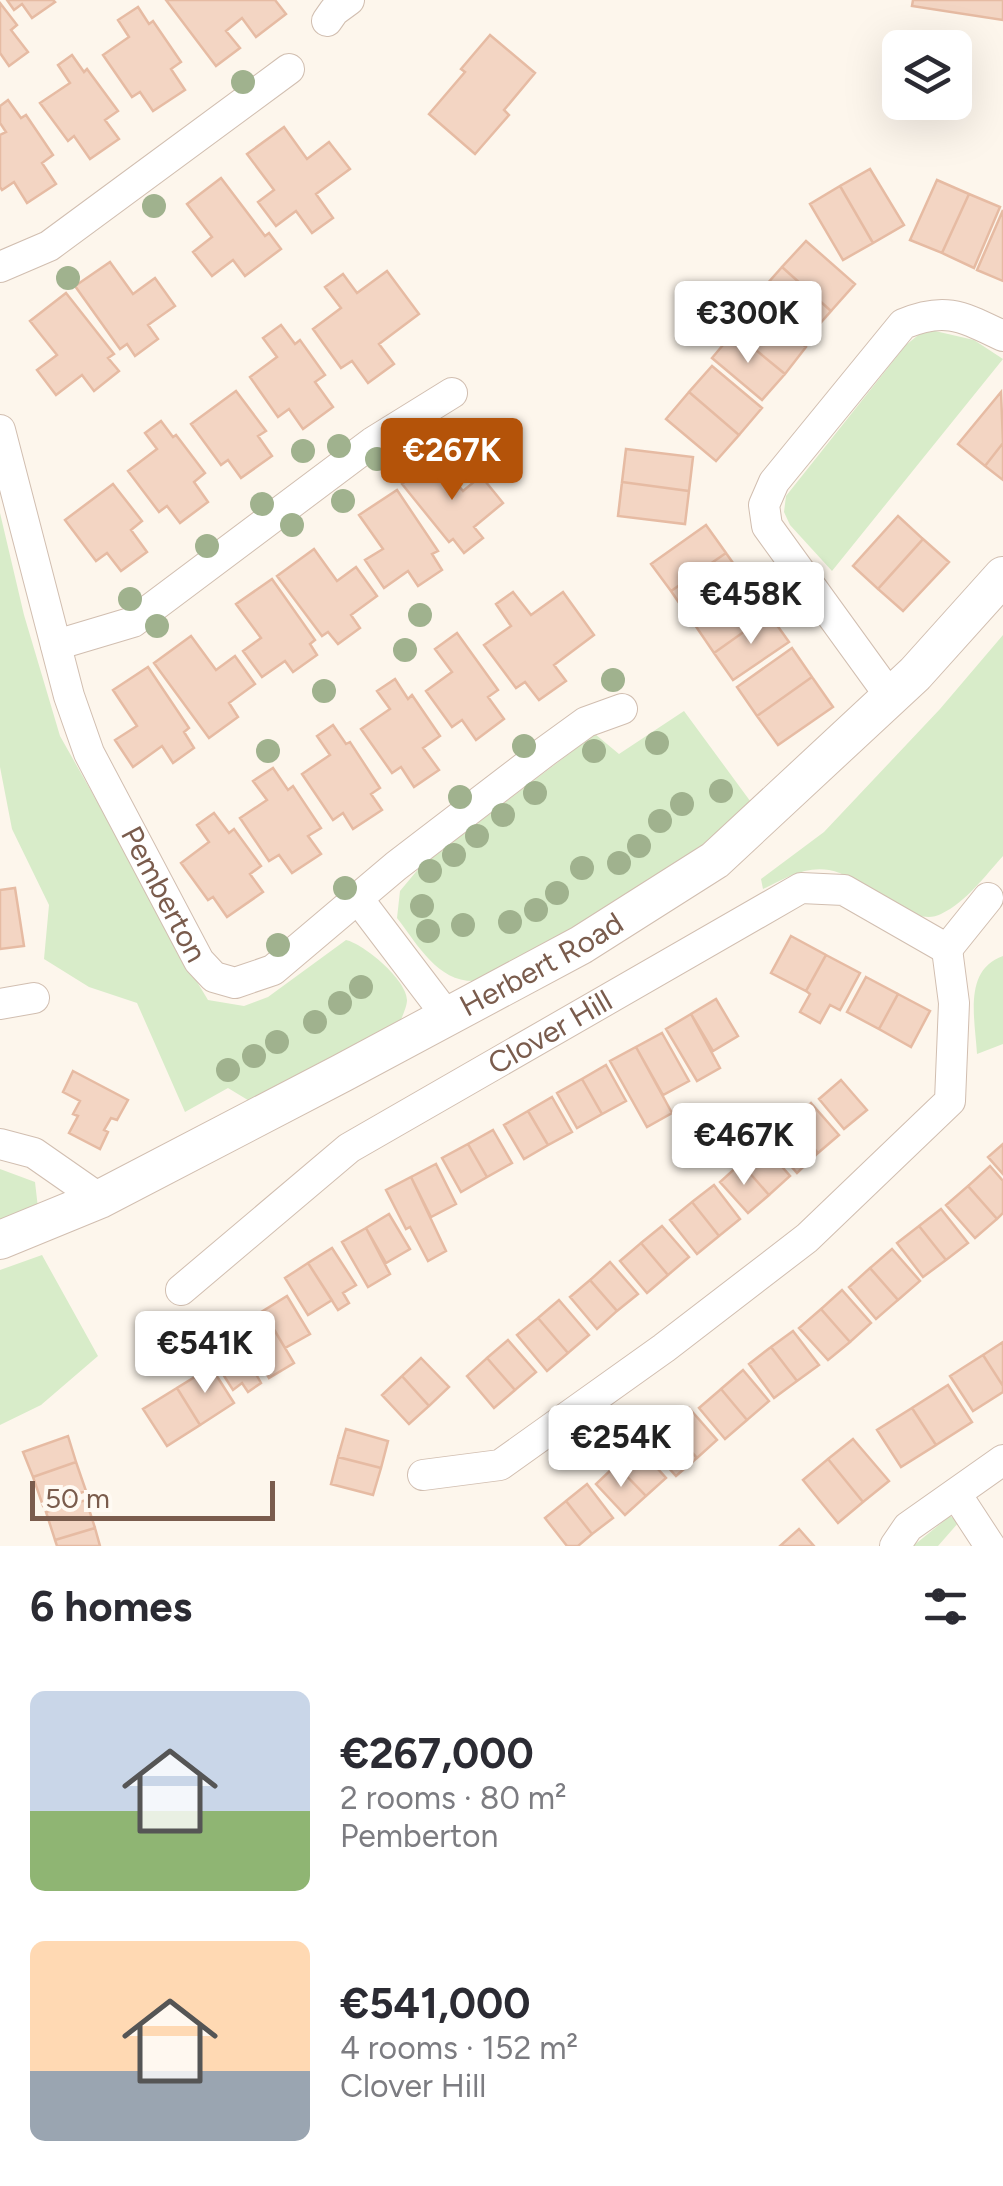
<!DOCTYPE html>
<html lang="en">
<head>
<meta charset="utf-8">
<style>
  :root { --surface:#fff; --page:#f2f2f3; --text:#2b2b33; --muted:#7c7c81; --accent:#b45309 }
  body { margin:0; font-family:Figtree,sans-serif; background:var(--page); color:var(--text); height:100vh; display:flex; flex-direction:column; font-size:38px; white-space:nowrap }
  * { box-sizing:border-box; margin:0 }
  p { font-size:32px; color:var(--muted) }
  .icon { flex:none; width:55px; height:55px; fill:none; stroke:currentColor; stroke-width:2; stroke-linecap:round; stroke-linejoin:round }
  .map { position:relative; height:1546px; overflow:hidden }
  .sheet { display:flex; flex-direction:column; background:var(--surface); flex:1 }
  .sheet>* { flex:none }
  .controls { position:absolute; left:882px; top:30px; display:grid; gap:20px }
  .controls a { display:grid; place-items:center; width:90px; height:90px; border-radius:15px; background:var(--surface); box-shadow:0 10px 40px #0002; font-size:50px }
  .scale { position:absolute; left:30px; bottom:25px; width:245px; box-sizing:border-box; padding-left:10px; border:5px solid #7a5c4d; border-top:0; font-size:28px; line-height:35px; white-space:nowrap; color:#7a5c4d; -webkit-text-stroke:8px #fffaf3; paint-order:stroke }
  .price { position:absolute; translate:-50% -85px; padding:0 22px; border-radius:10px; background:#fff; color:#222; font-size:32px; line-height:65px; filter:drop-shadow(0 2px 5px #0008) }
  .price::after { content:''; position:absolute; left:50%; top:60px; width:30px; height:22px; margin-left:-15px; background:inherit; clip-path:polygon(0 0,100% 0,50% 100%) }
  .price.selected { background:var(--accent); color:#fff }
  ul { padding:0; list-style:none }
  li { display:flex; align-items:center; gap:30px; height:250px; padding:0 30px }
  li span { display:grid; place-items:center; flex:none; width:280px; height:200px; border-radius:15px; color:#555 }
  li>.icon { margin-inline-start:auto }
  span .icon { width:120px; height:120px; fill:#fffc; stroke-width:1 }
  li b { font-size:42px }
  h2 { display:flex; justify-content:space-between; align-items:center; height:120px; padding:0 30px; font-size:42px }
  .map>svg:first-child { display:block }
  .green { fill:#d8ecc9 }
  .building { fill:#f3d5c3; stroke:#e6bba3; stroke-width:2.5 }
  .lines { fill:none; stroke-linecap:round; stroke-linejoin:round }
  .minor-casing { stroke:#d1beb0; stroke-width:32 }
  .tertiary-casing { stroke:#d1beb0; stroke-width:40 }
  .minor { stroke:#fff; stroke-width:30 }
  .tertiary { stroke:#fff; stroke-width:38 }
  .tree { fill:#a0b28e }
  .labels { text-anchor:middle; stroke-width:8; stroke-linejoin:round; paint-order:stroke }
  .street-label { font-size:30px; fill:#7a5c4d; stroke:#fffaf3 }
</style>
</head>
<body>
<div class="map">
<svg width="1003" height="1546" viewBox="0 0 1003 1546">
  <rect width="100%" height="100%" fill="#fdf6ec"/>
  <!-- green -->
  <path class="green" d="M 935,331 L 974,340 L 1003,359 L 832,571 L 790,525 L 784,512 L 786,496 L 906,345 L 922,332 Z
    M 0,513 L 24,615 L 60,736 L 143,883 L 165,929 L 208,1000 L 244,1006 L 268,997 L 346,940 C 364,944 407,980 407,1000 C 407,1007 402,1016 400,1023 L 256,1105 L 228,1088 L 185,1112 L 137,1003 L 89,987 L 44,959 L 49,905 L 12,829 L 0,767 Z
    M 1003,635 L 1003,856 C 985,876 966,902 941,914 C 910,930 862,875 829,870 C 804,866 784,879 763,889 L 761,879 L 824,832 L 940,709 Z
    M 684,711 L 756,809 L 688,859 L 485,980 C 441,988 421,949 397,918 L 400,891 L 420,867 L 595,734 L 619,754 Z
    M 1003,956 L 1003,1044 L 977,1054 C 975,1019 963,970 1003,956 Z
    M 0,1169 L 35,1182 L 38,1208 L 0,1234 Z
    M 42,1255 L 98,1356 L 41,1405 L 0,1425 L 0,1270 Z
    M 950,1516 L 959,1522 L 938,1546 L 913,1546 Z"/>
  <!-- building -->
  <path class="building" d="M 7,0 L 53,0 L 55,2 L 32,18 L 22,4 L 14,10 Z
    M 166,0 L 275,0 L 286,14 L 256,37 L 242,18 L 226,31 L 240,48 L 216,66 Z
    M 913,0 L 1003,0 L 1003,20 L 912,6 Z
    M 0,3 L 17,25 L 11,30 L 28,52 L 9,66 L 0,53 Z
    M 138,7 L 149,24 L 153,21 L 181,62 L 171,69 L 185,90 L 153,111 L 140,92 L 132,97 L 103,55 L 129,37 L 118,20 Z
    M 490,35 L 535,73 L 504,110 L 509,115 L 475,154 L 429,114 L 465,72 L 461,69 Z
    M 72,55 L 84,72 L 87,69 L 118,111 L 105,120 L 119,139 L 90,159 L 74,136 L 68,141 L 40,103 L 70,83 L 58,65 Z
    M 8,100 L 21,118 L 26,115 L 53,155 L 42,163 L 56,184 L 27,203 L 14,182 L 2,190 L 0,187 L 0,135 L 6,132 L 0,123 L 0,106 Z
    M 284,127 L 307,159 L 329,142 L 350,169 L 316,194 L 333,218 L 312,233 L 296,211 L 276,226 L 258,202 L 274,190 L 247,154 Z
    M 870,169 L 904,225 L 873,243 L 840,186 Z
    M 221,178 L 265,236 L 269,233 L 281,249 L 245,276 L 233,260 L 212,276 L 193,252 L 212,237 L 187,204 Z
    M 937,180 L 969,194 L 942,253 L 910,240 Z
    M 840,186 L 873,243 L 843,260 L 810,204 Z
    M 969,194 L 1000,207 L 974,268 L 942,253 Z
    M 1003,210 L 1003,281 L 977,270 Z
    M 806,241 L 855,284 L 831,311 L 782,267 Z
    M 110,262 L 133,294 L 155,278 L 175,306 L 148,325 L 158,339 L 135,356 L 127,344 L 120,349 L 75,286 Z
    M 782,267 L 831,311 L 808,337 L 759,293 Z
    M 387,271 L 419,314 L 379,344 L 394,364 L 368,383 L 352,361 L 341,368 L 313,329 L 341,308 L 325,287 L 343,274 L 357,293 Z
    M 66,293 L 114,354 L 108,358 L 119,371 L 94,391 L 82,375 L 56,395 L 37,370 L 57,355 L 30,321 Z
    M 756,306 L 806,347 L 785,374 L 734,332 Z
    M 281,325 L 295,344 L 300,340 L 325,375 L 315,382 L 333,407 L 303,429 L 289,409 L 278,417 L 250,377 L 277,357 L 263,338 Z
    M 734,332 L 785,374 L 762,400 L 712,358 Z
    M 712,366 L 762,408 L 739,435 L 689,392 Z
    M 236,391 L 266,431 L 258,436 L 272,456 L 241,478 L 228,460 L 221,465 L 191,424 Z
    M 689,392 L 739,435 L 716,461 L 666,419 Z
    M 1001,392 L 1003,443 L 985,466 L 958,444 Z
    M 161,421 L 173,437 L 176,435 L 205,473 L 194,482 L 208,502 L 180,523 L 167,506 L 159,512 L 128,471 L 157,449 L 145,433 Z
    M 1003,443 L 1003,480 L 985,466 Z
    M 626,449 L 693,457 L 689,491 L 622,482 Z
    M 435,457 L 463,491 L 481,476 L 503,503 L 474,527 L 483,538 L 464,553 L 453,539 L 449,542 L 402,484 Z
    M 622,482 L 689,491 L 685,524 L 618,516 Z
    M 113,484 L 142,521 L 131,530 L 147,552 L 121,571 L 107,553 L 96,561 L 65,520 Z
    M 397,490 L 438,551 L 432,554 L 442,570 L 418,586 L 408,571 L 384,588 L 365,560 L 383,549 L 359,515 Z
    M 898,516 L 923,539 L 878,589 L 853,566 Z
    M 706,525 L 726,553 L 671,591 L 651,564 Z
    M 923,539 L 949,562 L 903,611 L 878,589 Z
    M 314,549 L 337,581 L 356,567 L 377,596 L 351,615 L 360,628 L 338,644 L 328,632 L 322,636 L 277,576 Z
    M 726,553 L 745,580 L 690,619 L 671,591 Z
    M 272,579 L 315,640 L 310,644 L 317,655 L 293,672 L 285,661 L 262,677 L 243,651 L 261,638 L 236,604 Z
    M 750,586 L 769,614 L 714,653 L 695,625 Z
    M 513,592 L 531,615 L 563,592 L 594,635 L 554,665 L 566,681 L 539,700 L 525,682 L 516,688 L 484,645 L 511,626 L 496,604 Z
    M 769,614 L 789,642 L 733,680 L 714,653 Z
    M 457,633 L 498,690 L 488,697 L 504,719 L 476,740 L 462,720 L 452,727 L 426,691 L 452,672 L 435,649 Z
    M 191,636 L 216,670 L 235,656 L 255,684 L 229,703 L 238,717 L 209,738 L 154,663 Z
    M 792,648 L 812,677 L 757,716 L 737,687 Z
    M 148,667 L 189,728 L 184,732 L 194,748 L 173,763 L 162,746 L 133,767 L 115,740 L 137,726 L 113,690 Z
    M 812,677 L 833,707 L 778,745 L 757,716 Z
    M 395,679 L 408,699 L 412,695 L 440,736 L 423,748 L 439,770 L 414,787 L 401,767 L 392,773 L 361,729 L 390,709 L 377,691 Z
    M 333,725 L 346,744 L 350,742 L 380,788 L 371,794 L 382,810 L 353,829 L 343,813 L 333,820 L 302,774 L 330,755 L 317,736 Z
    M 273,768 L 288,790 L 293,786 L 321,828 L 308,836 L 321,854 L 292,873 L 279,855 L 269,861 L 240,818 L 267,800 L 253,781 Z
    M 214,813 L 229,833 L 234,829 L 261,866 L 250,874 L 263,892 L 227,917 L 213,897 L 208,900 L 181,863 L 209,842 L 197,825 Z
    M 15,888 L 24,946 L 0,949 L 0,890 Z
    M 791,936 L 826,955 L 806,991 L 771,973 Z
    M 826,955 L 860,973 L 840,1010 L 830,1005 L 820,1023 L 800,1012 L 810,994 L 806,991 Z
    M 866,977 L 898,994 L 879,1029 L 847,1012 Z
    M 898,994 L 930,1011 L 911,1047 L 879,1029 Z
    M 716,999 L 738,1036 L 713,1051 L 691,1014 Z
    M 691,1014 L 720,1068 L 697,1081 L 666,1029 Z
    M 662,1033 L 689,1081 L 663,1095 L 636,1047 Z
    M 636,1047 L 672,1113 L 647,1127 L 610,1061 Z
    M 606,1065 L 626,1101 L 602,1114 L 582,1079 Z
    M 73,1071 L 128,1100 L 117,1120 L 111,1118 L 104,1130 L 108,1132 L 100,1149 L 69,1133 L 78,1116 L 73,1114 L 80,1101 L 63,1092 Z
    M 582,1079 L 602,1114 L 577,1128 L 557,1093 Z
    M 841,1080 L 867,1110 L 844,1129 L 819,1099 Z
    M 552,1097 L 572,1132 L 548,1145 L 528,1111 Z
    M 811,1103 L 839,1135 L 818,1153 L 790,1122 Z
    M 528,1111 L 548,1145 L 524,1159 L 504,1125 Z
    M 790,1122 L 818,1153 L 797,1173 L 769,1141 Z
    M 493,1130 L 512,1163 L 487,1177 L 468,1144 Z
    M 468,1144 L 487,1177 L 461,1192 L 442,1158 Z
    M 1003,1144 L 1003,1174 L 988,1157 Z
    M 763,1145 L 790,1176 L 769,1195 L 741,1163 Z
    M 741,1163 L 769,1195 L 748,1213 L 720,1182 Z
    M 436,1164 L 456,1204 L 431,1217 L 411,1177 Z
    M 990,1166 L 1003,1181 L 1003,1213 L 997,1219 L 968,1186 Z
    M 411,1177 L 446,1251 L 428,1261 L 410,1227 L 406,1229 L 386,1190 Z
    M 714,1185 L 740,1219 L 719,1236 L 692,1202 Z
    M 968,1186 L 997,1219 L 975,1238 L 946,1205 Z
    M 692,1202 L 719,1236 L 697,1254 L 670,1220 Z
    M 941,1209 L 968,1243 L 946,1260 L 919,1226 Z
    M 389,1214 L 410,1249 L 386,1263 L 366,1228 Z
    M 662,1226 L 689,1257 L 668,1275 L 641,1243 Z
    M 919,1226 L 946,1260 L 923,1277 L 897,1243 Z
    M 366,1228 L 390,1274 L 368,1287 L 342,1242 Z
    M 641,1243 L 668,1275 L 647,1293 L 620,1261 Z
    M 332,1248 L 356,1285 L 343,1293 L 349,1303 L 338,1310 L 308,1263 Z
    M 892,1249 L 920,1281 L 898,1300 L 870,1268 Z
    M 610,1262 L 638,1294 L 617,1311 L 590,1280 Z
    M 308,1263 L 332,1300 L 308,1315 L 285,1278 Z
    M 870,1268 L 898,1300 L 876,1319 L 849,1287 Z
    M 590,1280 L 617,1311 L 597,1329 L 570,1297 Z
    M 842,1290 L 871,1323 L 850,1342 L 821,1309 Z
    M 287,1296 L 310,1334 L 285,1348 L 263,1311 Z
    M 559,1300 L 589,1335 L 568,1353 L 538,1318 Z
    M 821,1309 L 850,1342 L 828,1360 L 799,1328 Z
    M 263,1311 L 294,1363 L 269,1378 L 238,1325 Z
    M 538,1318 L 568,1353 L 547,1371 L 517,1335 Z
    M 793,1331 L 819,1365 L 797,1381 L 771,1347 Z
    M 236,1337 L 259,1372 L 256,1374 L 261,1383 L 248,1392 L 242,1383 L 233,1390 L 210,1354 Z
    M 508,1340 L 536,1372 L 515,1390 L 487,1358 Z
    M 1003,1342 L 1003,1386 L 983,1355 Z
    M 771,1347 L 797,1381 L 774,1398 L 749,1364 Z
    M 983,1355 L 1003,1386 L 1003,1392 L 973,1411 L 950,1376 Z
    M 421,1358 L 449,1387 L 429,1406 L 402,1376 Z
    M 487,1358 L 515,1390 L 494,1408 L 467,1376 Z
    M 211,1367 L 234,1403 L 200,1425 L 177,1388 Z
    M 743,1370 L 769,1401 L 747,1420 L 721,1389 Z
    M 402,1376 L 429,1406 L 409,1424 L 382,1395 Z
    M 948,1385 L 972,1422 L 936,1445 L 912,1408 Z
    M 177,1388 L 200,1425 L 167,1446 L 143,1409 Z
    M 721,1389 L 747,1420 L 725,1439 L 699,1408 Z
    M 689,1408 L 717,1440 L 697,1458 L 669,1427 Z
    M 912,1408 L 936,1445 L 901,1467 L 877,1430 Z
    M 669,1427 L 697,1458 L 676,1476 L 648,1445 Z
    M 346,1429 L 388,1441 L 381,1468 L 338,1457 Z
    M 68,1436 L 76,1462 L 33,1477 L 23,1452 Z
    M 853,1439 L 889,1481 L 863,1502 L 828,1459 Z
    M 637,1446 L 666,1478 L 646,1496 L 616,1465 Z
    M 338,1457 L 381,1468 L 373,1495 L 331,1484 Z
    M 828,1459 L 863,1502 L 838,1523 L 803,1480 Z
    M 76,1462 L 86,1491 L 43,1506 L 33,1477 Z
    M 616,1465 L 646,1496 L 625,1515 L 596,1484 Z
    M 587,1484 L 613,1518 L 592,1534 L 566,1501 Z
    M 86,1500 L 95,1528 L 55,1540 L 46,1512 Z
    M 566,1501 L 592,1534 L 578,1546 L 567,1546 L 545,1518 Z
    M 95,1528 L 100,1546 L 57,1546 L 55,1540 Z
    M 799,1529 L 814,1546 L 780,1546 Z"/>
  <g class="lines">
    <defs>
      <g id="minor">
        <path d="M 327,21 L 334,11 L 349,0"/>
        <path d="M 0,267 L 49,246 L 289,69"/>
        <path id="s1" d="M 0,430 L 69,696 L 89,753 L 199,961 L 214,977 L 235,983 L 273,970 L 396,866 L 546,751 L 586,722 L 622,709"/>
        <path d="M 56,645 L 133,622 L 373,442 L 452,393"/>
        <path d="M 890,696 L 767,526 L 764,505 L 774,482 L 903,324 C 946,306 963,317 1003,336"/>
        <path d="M 359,900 L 447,1016"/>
        <path d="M 0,1004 L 34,998"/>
        <path d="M 0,1144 L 34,1153 L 100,1199"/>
        <path id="s2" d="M 181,1290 L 349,1148 L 801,888 L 844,890 L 947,949 L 988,898"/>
        <path d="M 423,1475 L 500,1465 L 664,1348 L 807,1238 L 950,1101 L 954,1003 L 947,949"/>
        <path d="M 956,1494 L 990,1546"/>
        <path d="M 895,1546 L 908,1527 L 1003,1460"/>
      </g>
      <g id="tertiary">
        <path id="s3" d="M 0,1240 L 100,1199 L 342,1073 L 581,945 L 715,860 L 915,674 L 1003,576"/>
      </g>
    </defs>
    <!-- minor casing -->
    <use href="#minor" class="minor-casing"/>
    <!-- tertiary casing -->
    <use href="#tertiary" class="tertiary-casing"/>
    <!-- minor -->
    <use href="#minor" class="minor"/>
    <!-- tertiary -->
    <use href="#tertiary" class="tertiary"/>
  </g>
  <!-- trees -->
  <g class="tree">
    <circle cx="243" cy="82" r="12"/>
    <circle cx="154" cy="206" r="12"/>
    <circle cx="68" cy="278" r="12"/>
    <circle cx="339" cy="446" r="12"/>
    <circle cx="303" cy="451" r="12"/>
    <circle cx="377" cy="459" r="12"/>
    <circle cx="343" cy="501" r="12"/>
    <circle cx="262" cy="504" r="12"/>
    <circle cx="292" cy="525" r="12"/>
    <circle cx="207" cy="546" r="12"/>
    <circle cx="130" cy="599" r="12"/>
    <circle cx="420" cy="615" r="12"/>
    <circle cx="157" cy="626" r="12"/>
    <circle cx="405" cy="650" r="12"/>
    <circle cx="613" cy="680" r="12"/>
    <circle cx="324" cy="691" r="12"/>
    <circle cx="657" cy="743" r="12"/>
    <circle cx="524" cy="746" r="12"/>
    <circle cx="268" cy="751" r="12"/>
    <circle cx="594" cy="751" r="12"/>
    <circle cx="721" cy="791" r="12"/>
    <circle cx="535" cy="793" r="12"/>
    <circle cx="460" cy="797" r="12"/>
    <circle cx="682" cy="804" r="12"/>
    <circle cx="503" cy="815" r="12"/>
    <circle cx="660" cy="821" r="12"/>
    <circle cx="477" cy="836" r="12"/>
    <circle cx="639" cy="846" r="12"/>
    <circle cx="454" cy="855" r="12"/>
    <circle cx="619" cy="863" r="12"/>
    <circle cx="582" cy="868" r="12"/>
    <circle cx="430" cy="871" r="12"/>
    <circle cx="345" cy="888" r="12"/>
    <circle cx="557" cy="893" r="12"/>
    <circle cx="422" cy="906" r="12"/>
    <circle cx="536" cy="910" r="12"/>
    <circle cx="510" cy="922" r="12"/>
    <circle cx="463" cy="925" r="12"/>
    <circle cx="428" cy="931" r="12"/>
    <circle cx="278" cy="945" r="12"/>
    <circle cx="361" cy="987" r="12"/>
    <circle cx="340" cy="1003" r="12"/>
    <circle cx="315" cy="1022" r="12"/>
    <circle cx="277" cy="1042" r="12"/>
    <circle cx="254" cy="1056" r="12"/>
    <circle cx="228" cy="1070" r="12"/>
  </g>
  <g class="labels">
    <!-- street labels -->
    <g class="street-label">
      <text dy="10" stroke="none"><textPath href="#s1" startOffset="495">Pemberton</textPath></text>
      <text dy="10" stroke="none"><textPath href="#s3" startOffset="608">Herbert Road</textPath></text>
      <text dy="10" stroke="none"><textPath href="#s2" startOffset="452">Clover Hill</textPath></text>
    </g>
  </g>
</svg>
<div class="controls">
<a><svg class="icon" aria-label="layers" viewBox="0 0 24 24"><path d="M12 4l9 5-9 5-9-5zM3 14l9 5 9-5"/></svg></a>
</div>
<div class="scale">50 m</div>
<b class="price" style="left:748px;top:366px">€300K</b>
<b class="price selected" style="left:452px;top:503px">€267K</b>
<b class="price" style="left:751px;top:647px">€458K</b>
<b class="price" style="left:744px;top:1188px">€467K</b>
<b class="price" style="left:205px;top:1396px">€541K</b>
<b class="price" style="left:621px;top:1490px">€254K</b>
</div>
<section class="sheet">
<h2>6 homes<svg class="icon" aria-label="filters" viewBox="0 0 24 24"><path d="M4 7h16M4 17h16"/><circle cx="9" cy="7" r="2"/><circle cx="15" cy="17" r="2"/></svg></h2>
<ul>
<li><span style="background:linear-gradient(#c9d6e8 60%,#8fb573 0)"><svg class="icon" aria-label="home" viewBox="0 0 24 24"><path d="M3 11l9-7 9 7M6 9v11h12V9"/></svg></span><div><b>€267,000</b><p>2 rooms · 80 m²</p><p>Pemberton</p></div></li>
<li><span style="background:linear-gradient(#ffd9b3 65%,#9aa5b1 0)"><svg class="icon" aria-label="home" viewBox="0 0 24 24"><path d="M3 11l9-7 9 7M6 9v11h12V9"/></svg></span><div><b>€541,000</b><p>4 rooms · 152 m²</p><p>Clover Hill</p></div></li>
</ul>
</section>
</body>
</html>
